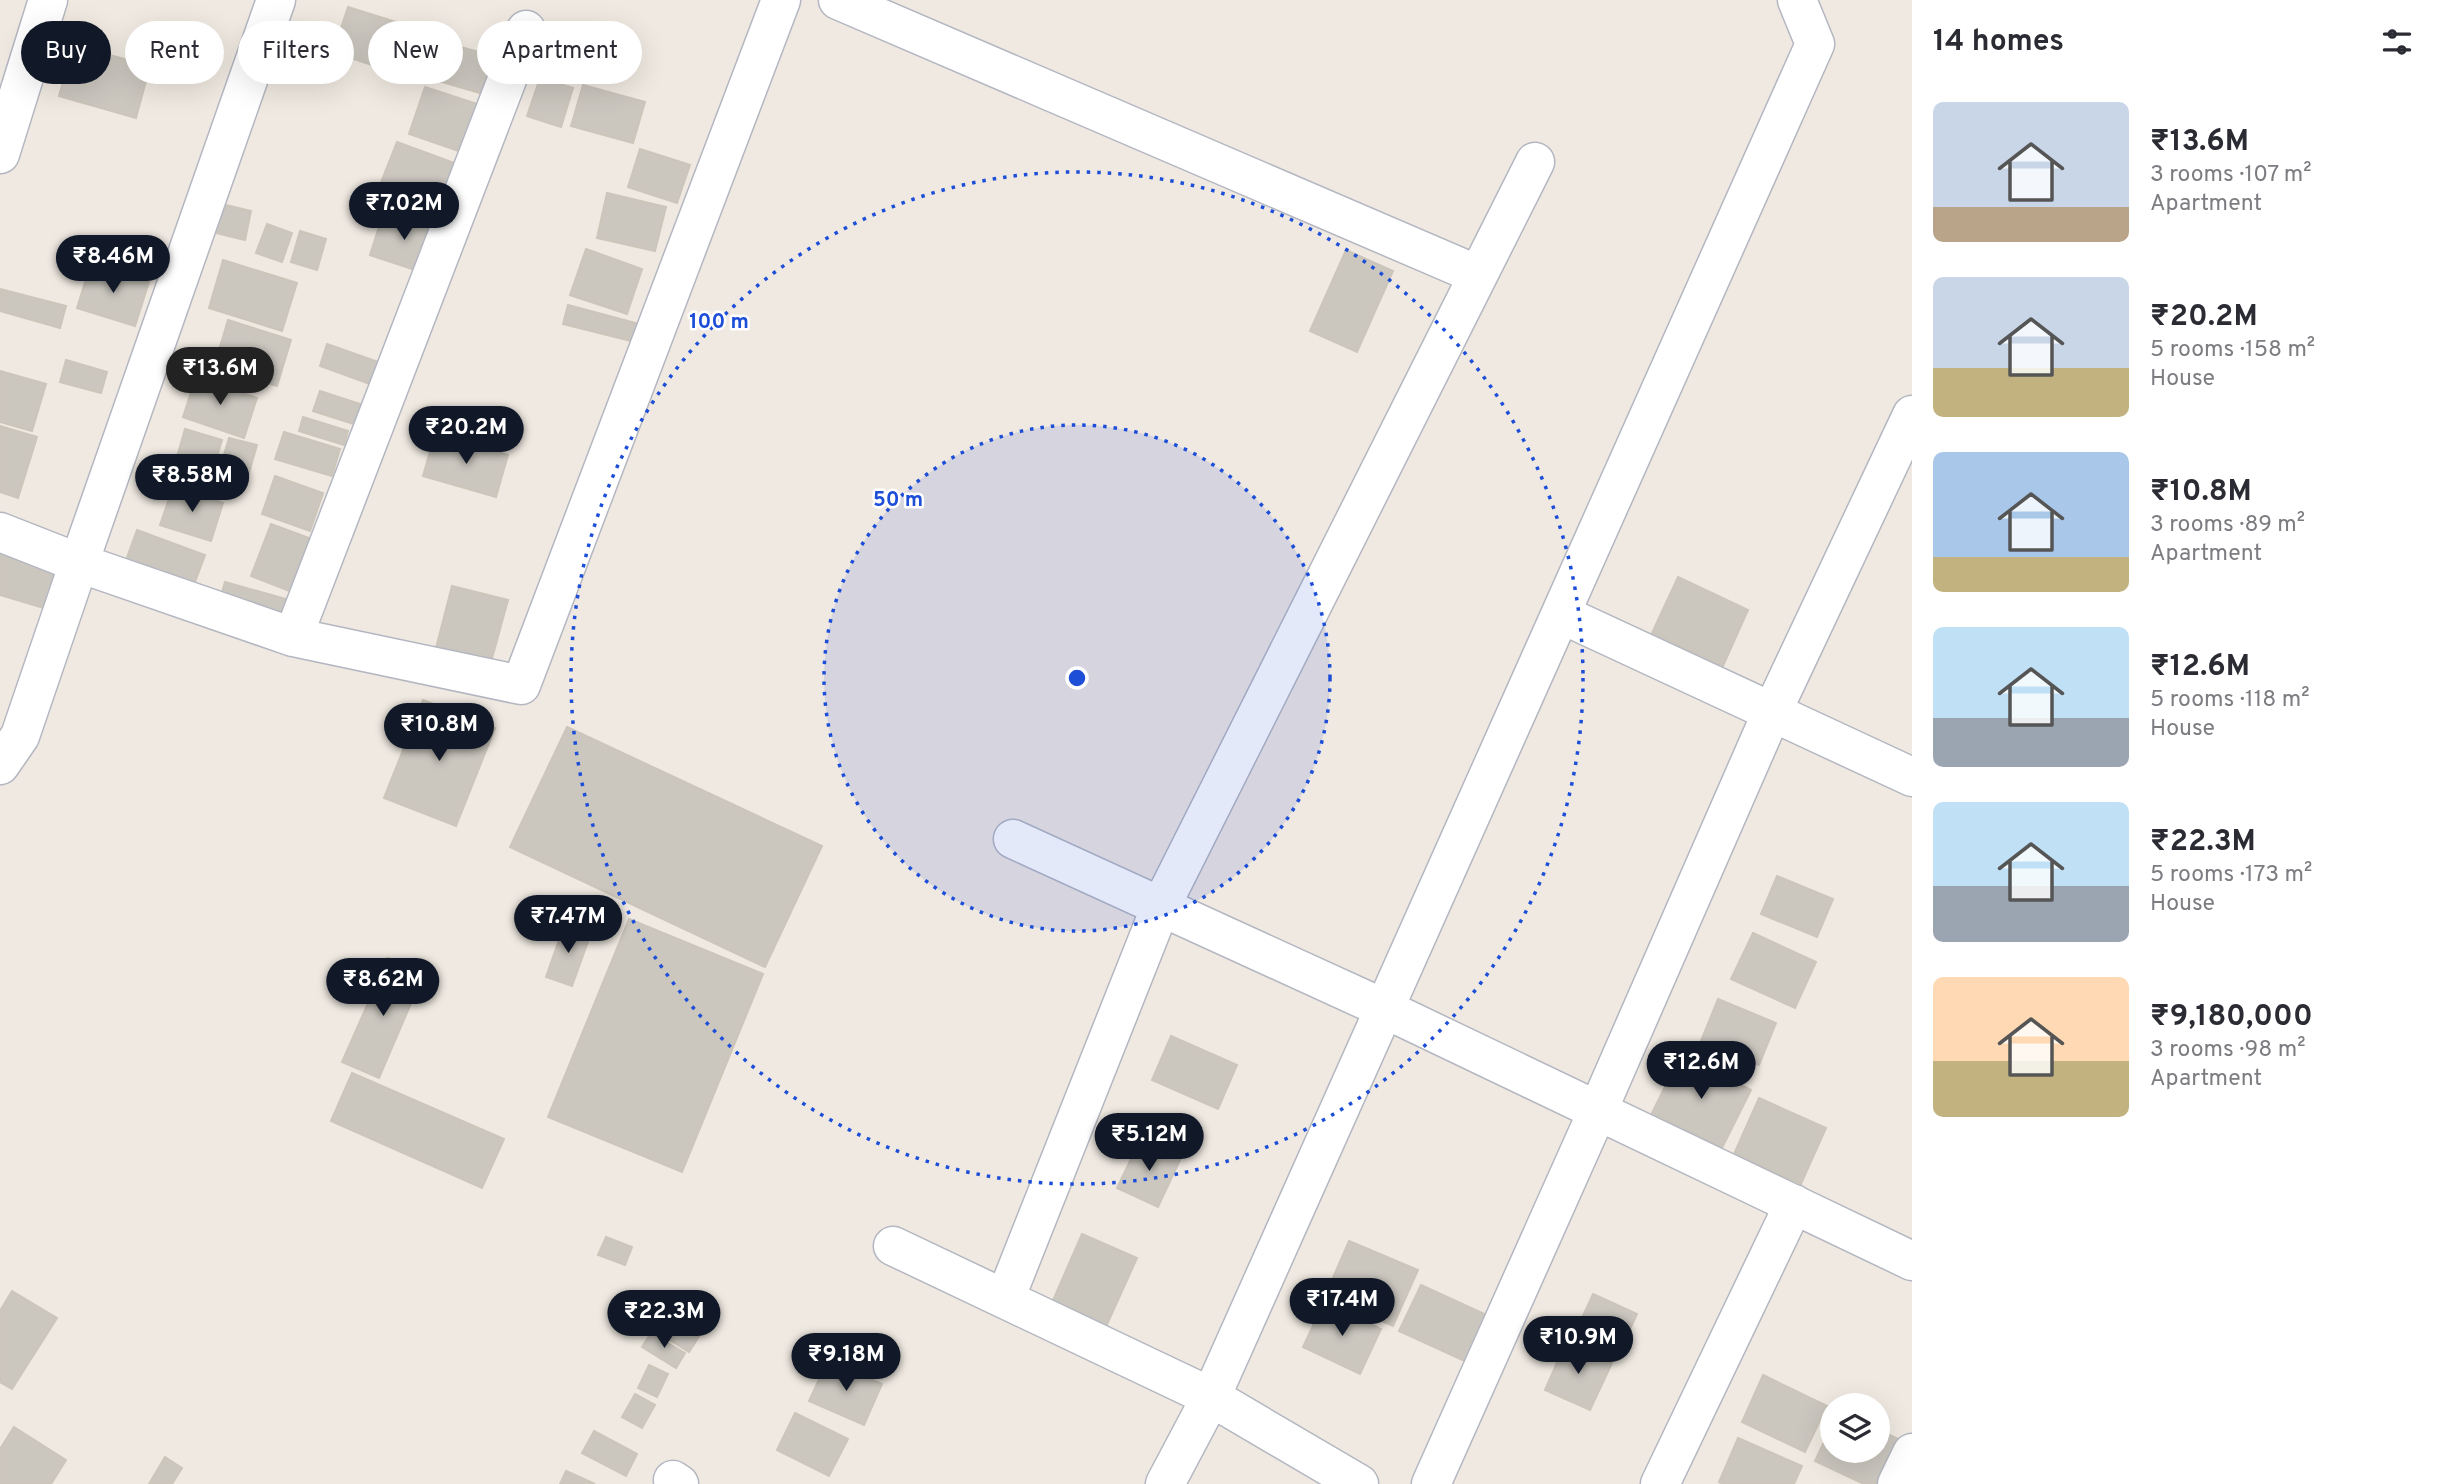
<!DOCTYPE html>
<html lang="en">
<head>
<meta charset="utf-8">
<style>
  :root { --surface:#fff; --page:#f2f2f3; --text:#2b2b33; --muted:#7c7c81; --accent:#111827 }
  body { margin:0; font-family:Overpass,sans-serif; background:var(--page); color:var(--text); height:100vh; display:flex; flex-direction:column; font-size:26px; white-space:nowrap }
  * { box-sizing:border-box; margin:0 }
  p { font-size:23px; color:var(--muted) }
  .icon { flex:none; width:38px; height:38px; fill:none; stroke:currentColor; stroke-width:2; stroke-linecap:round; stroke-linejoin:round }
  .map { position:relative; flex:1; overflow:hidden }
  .sheet { display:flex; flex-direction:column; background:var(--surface); width:525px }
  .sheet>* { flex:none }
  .top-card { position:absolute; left:21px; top:21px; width:665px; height:63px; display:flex; gap:14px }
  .controls { position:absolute; left:1820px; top:1393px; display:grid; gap:14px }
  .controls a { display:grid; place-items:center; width:70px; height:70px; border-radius:50%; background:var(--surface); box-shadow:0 7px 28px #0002; font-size:35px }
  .price { position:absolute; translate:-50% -60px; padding:0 16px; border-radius:24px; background:var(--accent); color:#fff; font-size:23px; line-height:46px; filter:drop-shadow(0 2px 4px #0008) }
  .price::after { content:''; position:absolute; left:50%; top:42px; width:21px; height:16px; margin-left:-10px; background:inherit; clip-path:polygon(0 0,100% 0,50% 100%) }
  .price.selected { background:#222; color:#fff }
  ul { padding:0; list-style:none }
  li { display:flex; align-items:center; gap:21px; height:175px; padding:0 21px }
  li span { display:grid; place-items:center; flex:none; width:196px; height:140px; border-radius:10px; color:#555 }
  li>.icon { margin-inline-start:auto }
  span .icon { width:84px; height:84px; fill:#fffc; stroke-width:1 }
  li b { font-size:30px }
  h2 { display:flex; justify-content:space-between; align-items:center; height:84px; padding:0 21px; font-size:30px }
  .pill { padding:0 24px; border-radius:32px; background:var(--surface); box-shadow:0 7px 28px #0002; font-size:24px; line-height:63px }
  .pill.selected { background:var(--accent); color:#fff }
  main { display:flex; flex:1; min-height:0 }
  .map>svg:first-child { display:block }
  .building { fill:#cbc7bf; stroke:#cbc5ba; stroke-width:2 }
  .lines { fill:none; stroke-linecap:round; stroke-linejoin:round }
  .minor-casing { stroke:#b4b7c1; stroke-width:41 }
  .minor { stroke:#fff; stroke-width:38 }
  .ring { fill:none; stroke:#1d4ed8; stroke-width:3.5; stroke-dasharray:3.5 7 }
  .centre { fill:#1d4ed8; stroke:#fff; stroke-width:3.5 }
  .ring-label { font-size:21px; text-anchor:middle; font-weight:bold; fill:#1d4ed8; stroke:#fff; stroke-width:5; stroke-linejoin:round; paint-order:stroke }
</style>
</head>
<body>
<main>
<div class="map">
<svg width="1912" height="1484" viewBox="0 0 1912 1484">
  <rect width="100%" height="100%" fill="#efe9e1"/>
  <!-- building -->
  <path class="building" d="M 348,7 L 399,23 L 384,69 L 333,52 Z
    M 432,39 L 493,56 L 483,94 L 422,76 Z
    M 73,45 L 150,66 L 136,118 L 59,96 Z
    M 540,78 L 573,88 L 561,127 L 527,116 Z
    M 583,85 L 645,102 L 633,143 L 571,126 Z
    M 425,87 L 486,107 L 470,155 L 409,134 Z
    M 397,142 L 460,165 L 444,208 L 380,185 Z
    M 640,149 L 690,165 L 677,203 L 628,187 Z
    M 607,193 L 666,207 L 655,251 L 597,238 Z
    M 222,204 L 251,211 L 245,240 L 216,233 Z
    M 384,211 L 439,229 L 424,273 L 370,255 Z
    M 267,224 L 292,233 L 282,262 L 256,253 Z
    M 300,231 L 326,239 L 317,270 L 291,262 Z
    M 586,249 L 642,269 L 627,314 L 570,295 Z
    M 1346,250 L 1393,271 L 1357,352 L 1310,331 Z
    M 223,260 L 297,283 L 282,331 L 209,308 Z
    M 91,263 L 149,282 L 135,326 L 77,308 Z
    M 0,289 L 66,306 L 60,328 L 0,311 Z
    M 568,305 L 643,325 L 639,343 L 563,324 Z
    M 228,320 L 291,340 L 277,386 L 214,367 Z
    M 327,344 L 387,365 L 378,387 L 320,366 Z
    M 66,360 L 107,372 L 101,393 L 60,382 Z
    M 0,371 L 46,384 L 32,431 L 0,422 Z
    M 196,377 L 257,398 L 244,438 L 183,417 Z
    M 320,391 L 369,407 L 363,427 L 313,411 Z
    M 303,417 L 348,431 L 344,445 L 299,431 Z
    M 0,426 L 37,437 L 18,498 L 0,492 Z
    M 185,429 L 222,440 L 209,483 L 173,471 Z
    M 284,432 L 340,449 L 332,476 L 275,459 Z
    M 435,434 L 508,455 L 496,497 L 423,476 Z
    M 229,438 L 257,445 L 244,490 L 216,482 Z
    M 275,476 L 323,493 L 310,531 L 262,514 Z
    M 173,487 L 223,503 L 211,541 L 160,525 Z
    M 271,524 L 312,539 L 292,592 L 251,576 Z
    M 137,530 L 205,555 L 192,590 L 124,566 Z
    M 0,546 L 61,564 L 47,609 L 0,595 Z
    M 1678,577 L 1748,610 L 1723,666 L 1652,633 Z
    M 225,582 L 289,600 L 285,617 L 220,599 Z
    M 452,586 L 508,600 L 491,662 L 436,648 Z
    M 423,700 L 495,728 L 456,826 L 384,798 Z
    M 567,727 L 822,846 L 765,967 L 510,847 Z
    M 1777,876 L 1833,899 L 1817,937 L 1761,914 Z
    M 629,919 L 763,974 L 682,1172 L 548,1117 Z
    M 565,923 L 591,933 L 572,986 L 546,977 Z
    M 1753,933 L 1816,962 L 1795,1008 L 1731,979 Z
    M 388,958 L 424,973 L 379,1078 L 342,1062 Z
    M 1718,999 L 1776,1023 L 1759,1065 L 1701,1041 Z
    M 1171,1036 L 1237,1065 L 1218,1109 L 1152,1080 Z
    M 1681,1054 L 1751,1090 L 1722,1148 L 1652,1113 Z
    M 352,1073 L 504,1139 L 482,1188 L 331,1121 Z
    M 1759,1098 L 1826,1128 L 1801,1184 L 1734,1154 Z
    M 1141,1138 L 1181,1158 L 1158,1207 L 1117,1188 Z
    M 1082,1234 L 1137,1258 L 1105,1329 L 1051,1305 Z
    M 606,1237 L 632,1247 L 625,1265 L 598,1255 Z
    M 1349,1241 L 1418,1270 L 1393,1326 L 1325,1296 Z
    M 1421,1285 L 1493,1318 L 1471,1364 L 1399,1331 Z
    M 12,1291 L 57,1318 L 12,1389 L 0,1382 L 0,1311 Z
    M 1593,1294 L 1637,1314 L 1621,1349 L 1577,1329 Z
    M 1324,1302 L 1381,1329 L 1360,1374 L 1303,1347 Z
    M 664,1306 L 703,1330 L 689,1352 L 651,1328 Z
    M 651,1333 L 685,1353 L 676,1368 L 642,1347 Z
    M 1566,1342 L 1612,1363 L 1590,1410 L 1545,1390 Z
    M 828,1360 L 882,1384 L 864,1425 L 809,1401 Z
    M 649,1365 L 668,1374 L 657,1397 L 638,1388 Z
    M 1763,1375 L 1827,1406 L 1805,1452 L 1742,1422 Z
    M 635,1394 L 655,1405 L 642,1428 L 622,1417 Z
    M 795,1413 L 848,1439 L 829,1476 L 777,1450 Z
    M 1832,1425 L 1832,1451 L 1878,1451 L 1878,1429 L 1900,1440 L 1878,1484 L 1864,1484 L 1815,1461 Z
    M 14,1427 L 66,1460 L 51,1484 L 0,1484 L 0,1449 Z
    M 594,1431 L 637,1454 L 626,1476 L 582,1453 Z
    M 1738,1438 L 1802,1466 L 1794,1484 L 1723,1484 L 1719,1482 Z
    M 165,1457 L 182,1468 L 172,1484 L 149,1484 Z
    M 566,1471 L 595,1484 L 560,1484 Z"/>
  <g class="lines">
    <defs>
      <path id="minor" d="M 838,0 L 1478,275
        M 0,154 L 48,0
        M 0,532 L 79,563 L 276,0
        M 1561,614 L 1912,777
        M 293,637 L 526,30
        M 0,765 L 20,736 L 79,563 L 293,637 L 521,685 L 781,0
        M 1013,839 L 1385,1009 L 1912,1261
        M 893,1246 L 1211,1397 L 1359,1484
        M 1005,1299 L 1161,906 L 1535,162
        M 673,1480 L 679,1484
        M 1165,1484 L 1211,1397 L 1815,44 L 1797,0
        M 1431,1484 L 1598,1110 L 1772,712 L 1912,415
        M 1660,1484 L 1794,1204
        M 1897,1484 L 1912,1453"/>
    </defs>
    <!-- minor casing -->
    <use href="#minor" class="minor-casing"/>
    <!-- minor -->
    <use href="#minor" class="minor"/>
  </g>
  <!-- distance rings -->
  <circle cx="1077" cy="678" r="253" fill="#1d4ed8" fill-opacity=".12"/>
  <g class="ring">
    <circle cx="1077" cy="678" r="253"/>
    <circle cx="1077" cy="678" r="506"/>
  </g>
  <circle cx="1077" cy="678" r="10" class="centre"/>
  <g class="ring-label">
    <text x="719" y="328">100 m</text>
    <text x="898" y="506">50 m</text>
  </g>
</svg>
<div class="controls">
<a><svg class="icon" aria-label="layers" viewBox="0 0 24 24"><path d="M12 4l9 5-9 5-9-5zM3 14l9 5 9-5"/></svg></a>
</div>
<b class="price" style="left:404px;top:242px">₹7.02M</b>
<b class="price" style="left:113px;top:295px">₹8.46M</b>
<b class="price selected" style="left:220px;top:407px">₹13.6M</b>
<b class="price" style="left:466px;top:466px">₹20.2M</b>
<b class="price" style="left:192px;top:514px">₹8.58M</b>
<b class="price" style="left:439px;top:763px">₹10.8M</b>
<b class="price" style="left:568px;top:955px">₹7.47M</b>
<b class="price" style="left:383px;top:1018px">₹8.62M</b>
<b class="price" style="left:1701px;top:1101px">₹12.6M</b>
<b class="price" style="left:1149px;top:1173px">₹5.12M</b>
<b class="price" style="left:1342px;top:1338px">₹17.4M</b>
<b class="price" style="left:664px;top:1350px">₹22.3M</b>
<b class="price" style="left:1578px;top:1376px">₹10.9M</b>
<b class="price" style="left:846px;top:1393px">₹9.18M</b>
<div class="top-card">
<a class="pill selected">Buy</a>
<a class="pill">Rent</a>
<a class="pill">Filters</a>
<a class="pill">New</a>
<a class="pill">Apartment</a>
</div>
</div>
<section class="sheet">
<h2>14 homes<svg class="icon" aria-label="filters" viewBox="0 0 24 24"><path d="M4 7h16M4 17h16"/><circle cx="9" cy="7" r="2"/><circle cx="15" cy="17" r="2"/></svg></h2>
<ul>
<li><span style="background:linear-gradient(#c9d6e8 75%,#b9a48a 0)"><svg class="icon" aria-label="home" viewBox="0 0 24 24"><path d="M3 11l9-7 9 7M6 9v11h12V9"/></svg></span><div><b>₹13.6M</b><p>3 rooms · 107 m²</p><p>Apartment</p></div></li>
<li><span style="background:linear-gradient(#c9d6e8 65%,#c2b280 0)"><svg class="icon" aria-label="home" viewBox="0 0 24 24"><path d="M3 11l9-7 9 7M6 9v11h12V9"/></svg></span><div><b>₹20.2M</b><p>5 rooms · 158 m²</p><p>House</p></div></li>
<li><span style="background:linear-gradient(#a9c7e8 75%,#c2b280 0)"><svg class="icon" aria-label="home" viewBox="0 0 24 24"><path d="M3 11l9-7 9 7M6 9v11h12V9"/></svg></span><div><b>₹10.8M</b><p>3 rooms · 89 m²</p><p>Apartment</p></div></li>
<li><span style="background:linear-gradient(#bfe0f5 65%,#9aa5b1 0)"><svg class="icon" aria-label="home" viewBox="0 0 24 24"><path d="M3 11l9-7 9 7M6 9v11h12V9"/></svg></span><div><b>₹12.6M</b><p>5 rooms · 118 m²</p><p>House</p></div></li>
<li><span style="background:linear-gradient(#bfe0f5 60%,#9aa5b1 0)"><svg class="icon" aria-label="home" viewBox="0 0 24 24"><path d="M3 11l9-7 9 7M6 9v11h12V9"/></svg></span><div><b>₹22.3M</b><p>5 rooms · 173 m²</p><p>House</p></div></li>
<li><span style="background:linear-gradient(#ffd9b3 60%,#c2b280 0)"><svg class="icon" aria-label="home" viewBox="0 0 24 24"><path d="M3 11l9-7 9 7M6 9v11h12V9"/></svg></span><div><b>₹9,180,000</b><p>3 rooms · 98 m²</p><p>Apartment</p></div></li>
</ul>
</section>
</main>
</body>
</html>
